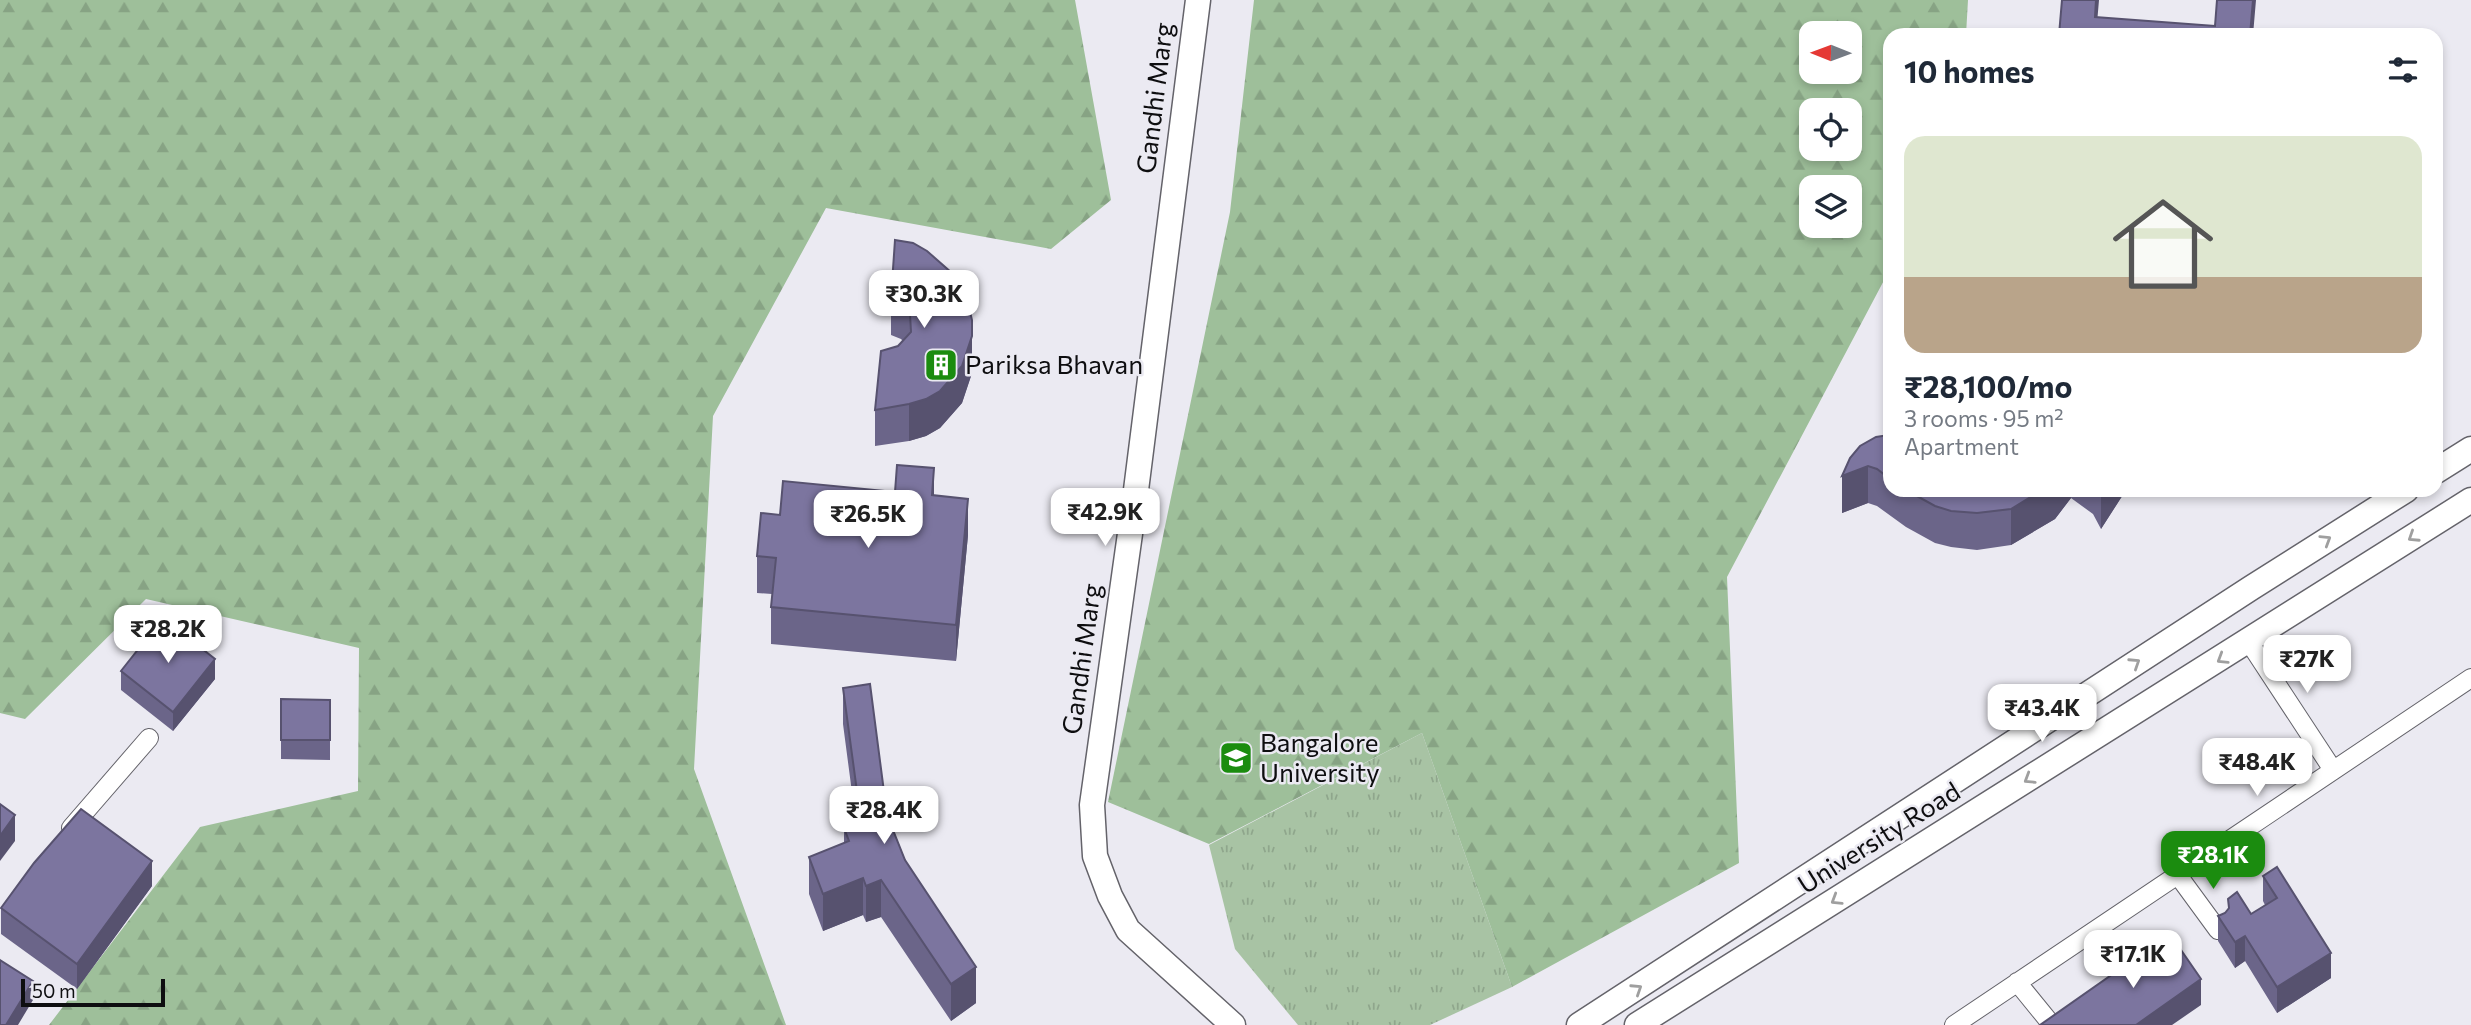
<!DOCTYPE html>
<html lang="en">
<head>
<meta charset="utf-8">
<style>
  :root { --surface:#fff; --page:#f6f6f7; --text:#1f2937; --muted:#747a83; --line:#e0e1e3; --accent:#1b8c0f }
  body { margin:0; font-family:Commissioner,sans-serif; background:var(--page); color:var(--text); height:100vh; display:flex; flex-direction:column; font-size:26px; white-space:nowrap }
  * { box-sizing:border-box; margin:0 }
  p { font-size:23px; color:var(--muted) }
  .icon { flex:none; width:38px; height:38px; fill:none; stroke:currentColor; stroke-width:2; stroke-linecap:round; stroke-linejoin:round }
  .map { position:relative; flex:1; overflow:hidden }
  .details { position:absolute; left:1883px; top:28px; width:560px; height:469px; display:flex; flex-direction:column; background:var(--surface); border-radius:21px; box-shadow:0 4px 10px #0003 }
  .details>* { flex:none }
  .needle { width:46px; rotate:271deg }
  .controls { position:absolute; left:1799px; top:21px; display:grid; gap:14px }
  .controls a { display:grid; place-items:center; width:63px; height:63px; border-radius:14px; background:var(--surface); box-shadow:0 4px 10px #0003; font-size:35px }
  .scale { position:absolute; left:21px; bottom:18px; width:144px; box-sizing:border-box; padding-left:7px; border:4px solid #0e0e10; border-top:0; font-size:19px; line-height:24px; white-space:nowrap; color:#0e0e10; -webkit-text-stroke:5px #ebeaf2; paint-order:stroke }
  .price { position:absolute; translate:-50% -60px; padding:0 16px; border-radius:14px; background:#fff; color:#222; font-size:23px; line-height:46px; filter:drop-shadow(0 2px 4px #0008) }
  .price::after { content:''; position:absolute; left:50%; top:42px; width:21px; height:16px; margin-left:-10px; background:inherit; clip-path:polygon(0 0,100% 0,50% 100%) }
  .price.active { background:var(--accent); color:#fff }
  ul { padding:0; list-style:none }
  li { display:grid; align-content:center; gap:14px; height:371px; padding:0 21px }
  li+li { border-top:2px solid var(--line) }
  li span { display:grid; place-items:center; height:217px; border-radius:21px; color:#555 }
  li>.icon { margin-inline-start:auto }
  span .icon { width:126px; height:126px; fill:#fffc; stroke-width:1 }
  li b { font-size:30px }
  h2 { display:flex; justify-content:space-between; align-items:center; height:84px; padding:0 21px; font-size:30px }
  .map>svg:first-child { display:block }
  .grass { fill:url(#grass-tufts) }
  .forest { fill:url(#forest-firs); fill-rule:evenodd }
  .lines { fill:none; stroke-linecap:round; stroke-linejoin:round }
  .minor-casing { stroke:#64636a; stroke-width:20 }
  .secondary-casing { stroke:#64636a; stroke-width:27 }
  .minor { stroke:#fff; stroke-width:18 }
  .secondary { stroke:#fff; stroke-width:24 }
  .wall { fill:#6b6589 }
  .shaded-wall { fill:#57526f }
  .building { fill:#7c759f; stroke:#57526f; stroke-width:2 }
  .oneway { stroke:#9f9f9f }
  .labels { text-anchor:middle; stroke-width:5; stroke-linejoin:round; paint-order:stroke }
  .street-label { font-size:26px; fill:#0e0e10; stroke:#ebeaf2 }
  .poi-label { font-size:26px; fill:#0e0e10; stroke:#ebeaf2; text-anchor:start }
</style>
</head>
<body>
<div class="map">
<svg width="2471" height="1025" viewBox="0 0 2471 1025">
  <defs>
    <pattern id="grass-tufts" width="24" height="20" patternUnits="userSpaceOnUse" patternTransform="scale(1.75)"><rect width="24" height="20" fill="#a8c3a4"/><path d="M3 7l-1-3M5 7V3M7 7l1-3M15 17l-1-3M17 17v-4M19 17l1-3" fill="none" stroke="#8fa68c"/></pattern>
    <pattern id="forest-firs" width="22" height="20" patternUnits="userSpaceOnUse" patternTransform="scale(1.75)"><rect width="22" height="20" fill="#9ebf9a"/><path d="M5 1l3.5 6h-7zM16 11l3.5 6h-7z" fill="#87a384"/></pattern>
  </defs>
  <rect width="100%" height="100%" fill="#ebeaf2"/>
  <!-- grass -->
  <path class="grass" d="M 1422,733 L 1512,987 L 1430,1025 L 1298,1025 L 1235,949 L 1209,845 Z"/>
  <!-- forest -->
  <path class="forest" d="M 0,0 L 1075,0 L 1111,200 L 1051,249 L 826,208 L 713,416 L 694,769 L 786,1025 L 49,1025 L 200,827 L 358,791 L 359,648 L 146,599 L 25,719 L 0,713 Z
    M 1254,0 L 1968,0 L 1966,35 L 1890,35 L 1890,269 L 1727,577 L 1739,863 L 1512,987 L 1422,733 L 1209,844 L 1108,802 L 1230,212 ZM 1811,33 L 1850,33 L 1850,72 L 1811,72 ZM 1811,110 L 1850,110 L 1850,149 L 1811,149 ZM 1811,187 L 1850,187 L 1850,226 L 1811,226 Z"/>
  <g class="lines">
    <defs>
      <path id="minor" d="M 2249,642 L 2333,770
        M 71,828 L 149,738
        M 2177,874 L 2218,930
        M 2017,982 L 2052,1025
        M 1954,1025 L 2471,678"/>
      <path id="secondary" d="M 1198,0 L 1135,498 L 1092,805 L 1095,856 L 1110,896 L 1128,930 L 1233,1025
        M 2436,471 L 2471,449
        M 1579,1025 L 2251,588 L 2406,490
        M 1637,1025 L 2471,500"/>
    </defs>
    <!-- minor casing -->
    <use href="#minor" class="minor-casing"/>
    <!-- secondary casing -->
    <use href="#secondary" class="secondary-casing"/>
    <!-- minor -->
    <use href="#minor" class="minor"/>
    <!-- secondary -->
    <use href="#secondary" class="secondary"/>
  </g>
  <!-- wall -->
  <path class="wall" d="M 895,240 L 972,373 L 962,403 L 940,428 L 926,436 L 909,441 L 875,446 L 875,410 L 898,346 L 903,341 L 901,339 L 891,335 L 891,298 Z
    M 1890,435 L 1890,490 L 2126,490 L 2101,529 L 2093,514 L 2071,498 L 2055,519 L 2011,545 L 1977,550 L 1951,547 L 1935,543 L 1906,527 L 1877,506 L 1868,503 L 1842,513 L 1842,476 Z
    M 934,495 L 968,535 L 956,661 L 771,644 L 771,607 L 772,594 L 757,593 L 757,556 Z
    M 121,671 L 215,679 L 173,731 L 121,690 Z
    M 843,688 L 887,815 L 905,860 L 976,1003 L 951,1021 L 881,917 L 866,922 L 863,915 L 823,931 L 809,894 L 809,857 L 844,843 L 844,828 L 856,823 L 843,724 Z
    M 281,699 L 330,700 L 330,760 L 281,759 Z
    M 2263,876 L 2331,978 L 2277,1013 L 2245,961 L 2235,968 L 2218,941 L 2218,916 L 2225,913 L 2228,910 L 2228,899 L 2251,914 L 2265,905 L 2263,901 Z
    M 152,886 L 77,989 L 1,934 L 1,908 Z"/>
  <!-- shaded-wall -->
  <path class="shaded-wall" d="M 2096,0 L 2099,0 L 2096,35 L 2095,17 Z
    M 2253,0 L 2256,0 L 2253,35 L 2250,35 Z
    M 972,320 L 972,373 L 962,403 L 940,428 L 926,436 L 909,441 L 909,404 Z
    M 1868,466 L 1868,503 L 1842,513 L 1842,476 Z
    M 934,468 L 934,505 L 932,495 Z
    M 2042,490 L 2071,490 L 2071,498 L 2055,519 L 2011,545 L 2011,509 Z
    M 2103,490 L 2126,490 L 2101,529 L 2101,493 Z
    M 968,499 L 968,535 L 956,661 L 956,625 Z
    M 215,659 L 215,679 L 173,731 L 173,712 Z
    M 15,815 L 15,841 L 0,861 L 0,836 Z
    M 152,861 L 152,886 L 77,989 L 77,964 Z
    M 863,878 L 863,915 L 823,931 L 823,894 Z
    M 881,880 L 881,917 L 866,922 L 866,886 Z
    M 2245,936 L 2245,961 L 2235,968 L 2235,942 Z
    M 2331,953 L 2331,978 L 2277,1013 L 2277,987 Z
    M 976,967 L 976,1003 L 951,1021 L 951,984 Z
    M 2201,979 L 2201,1005 L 2172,1025 L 2136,1025 Z
    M 33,981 L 33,1000 L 18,1025 L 6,1025 Z"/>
  <!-- building -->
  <path class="building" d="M 2062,0 L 2096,0 L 2095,17 L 2215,26 L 2217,0 L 2253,0 L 2250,35 L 2059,35 Z
    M 895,240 L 913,243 L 927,251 L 953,274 L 968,303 L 972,320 L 972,336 L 962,366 L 940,391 L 926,399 L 909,404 L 875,410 L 881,351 L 898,346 L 911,332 L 910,314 L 901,302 L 891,298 Z
    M 1889,435 L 1890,435 L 1890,479 L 1877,469 L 1868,466 L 1842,476 L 1850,458 L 1860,446 L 1876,437 Z
    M 897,465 L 934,468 L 932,495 L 968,499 L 956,625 L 771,607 L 776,558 L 757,556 L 761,513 L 780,515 L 783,481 L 895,492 Z
    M 1906,490 L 2042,490 L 2011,509 L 1977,513 L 1951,511 L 1935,506 Z
    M 163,618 L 215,659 L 173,712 L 121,671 Z
    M 870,684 L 887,815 L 905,860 L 976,967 L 951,984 L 881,880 L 866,886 L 863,878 L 823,894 L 809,857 L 849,841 L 844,828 L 861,821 L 843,688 Z
    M 281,699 L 330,700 L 330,740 L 281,740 Z
    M 0,804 L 15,815 L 0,836 Z
    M 81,809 L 152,861 L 77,964 L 1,908 L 34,863 Z
    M 2277,867 L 2331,953 L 2277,987 L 2245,936 L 2235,942 L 2218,916 L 2225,913 L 2229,908 L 2228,899 L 2237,892 L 2251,914 L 2277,898 L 2263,876 Z
    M 2170,934 L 2201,979 L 2136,1025 L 2040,1025 Z
    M 0,960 L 33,981 L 6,1025 L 0,1025 Z"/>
  <!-- one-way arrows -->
  <defs><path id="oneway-chevron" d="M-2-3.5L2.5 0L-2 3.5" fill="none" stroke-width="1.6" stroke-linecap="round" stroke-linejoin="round" transform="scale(1.75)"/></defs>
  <g class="oneway">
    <use href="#oneway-chevron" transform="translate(2413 537) rotate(147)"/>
    <use href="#oneway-chevron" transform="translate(2326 540) rotate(-32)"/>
    <use href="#oneway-chevron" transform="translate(2222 659) rotate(148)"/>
    <use href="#oneway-chevron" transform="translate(2135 663) rotate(-33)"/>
    <use href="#oneway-chevron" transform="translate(2029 779) rotate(148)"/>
    <use href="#oneway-chevron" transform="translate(1836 900) rotate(148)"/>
    <use href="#oneway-chevron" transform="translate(1637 989) rotate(-33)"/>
  </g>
  <!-- icons -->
  <defs>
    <symbol id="building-square" viewBox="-11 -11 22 22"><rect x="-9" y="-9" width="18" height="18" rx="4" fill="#1b8c0f" stroke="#ebeaf2"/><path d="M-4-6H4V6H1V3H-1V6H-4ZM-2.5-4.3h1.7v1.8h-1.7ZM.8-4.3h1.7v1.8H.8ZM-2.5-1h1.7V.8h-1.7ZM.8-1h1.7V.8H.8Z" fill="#fff"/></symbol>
    <symbol id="university-square" viewBox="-11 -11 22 22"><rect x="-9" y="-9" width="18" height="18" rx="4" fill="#1b8c0f" stroke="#ebeaf2"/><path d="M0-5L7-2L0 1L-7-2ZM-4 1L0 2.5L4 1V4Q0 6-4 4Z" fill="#fff"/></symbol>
  </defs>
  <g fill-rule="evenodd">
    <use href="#building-square" x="922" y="346" width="38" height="38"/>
    <use href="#university-square" x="1217" y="739" width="38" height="38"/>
  </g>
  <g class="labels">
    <!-- street labels -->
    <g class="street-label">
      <text transform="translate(1155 98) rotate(-83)" y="9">Gandhi Marg</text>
      <text transform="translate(1082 659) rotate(-82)" y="9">Gandhi Marg</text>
      <text transform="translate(1879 838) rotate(-32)" y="9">University Road</text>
    </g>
    <!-- poi labels -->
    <g class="poi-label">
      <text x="965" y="374">Pariksa Bhavan</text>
      <text x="1260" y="752">Bangalore<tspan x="1260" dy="30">University</tspan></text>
    </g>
  </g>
</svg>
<div class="controls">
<a><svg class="needle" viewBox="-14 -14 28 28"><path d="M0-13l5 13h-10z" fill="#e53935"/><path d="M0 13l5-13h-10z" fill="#747a83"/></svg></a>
<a><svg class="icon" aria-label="locate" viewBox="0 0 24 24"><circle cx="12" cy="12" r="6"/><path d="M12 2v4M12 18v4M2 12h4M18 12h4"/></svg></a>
<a><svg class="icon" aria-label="layers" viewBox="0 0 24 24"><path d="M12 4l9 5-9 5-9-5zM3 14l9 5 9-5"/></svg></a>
</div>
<div class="scale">50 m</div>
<b class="price" style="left:924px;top:330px">₹30.3K</b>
<b class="price" style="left:1105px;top:548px">₹42.9K</b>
<b class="price" style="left:868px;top:550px">₹26.5K</b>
<b class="price" style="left:168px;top:665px">₹28.2K</b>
<b class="price" style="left:2307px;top:695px">₹27K</b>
<b class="price" style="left:2042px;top:744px">₹43.4K</b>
<b class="price" style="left:2257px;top:798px">₹48.4K</b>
<b class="price" style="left:884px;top:846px">₹28.4K</b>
<b class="price active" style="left:2213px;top:891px">₹28.1K</b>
<b class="price" style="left:2133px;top:990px">₹17.1K</b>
<section class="details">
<h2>10 homes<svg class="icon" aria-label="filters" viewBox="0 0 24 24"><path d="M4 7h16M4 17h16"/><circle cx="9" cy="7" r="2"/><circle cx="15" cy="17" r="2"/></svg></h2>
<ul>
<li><span style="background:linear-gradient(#dfe7d0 65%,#b9a48a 0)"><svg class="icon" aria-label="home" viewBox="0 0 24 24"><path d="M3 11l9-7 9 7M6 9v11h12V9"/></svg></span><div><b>₹28,100/mo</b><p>3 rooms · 95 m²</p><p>Apartment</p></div></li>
</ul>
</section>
</div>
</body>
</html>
